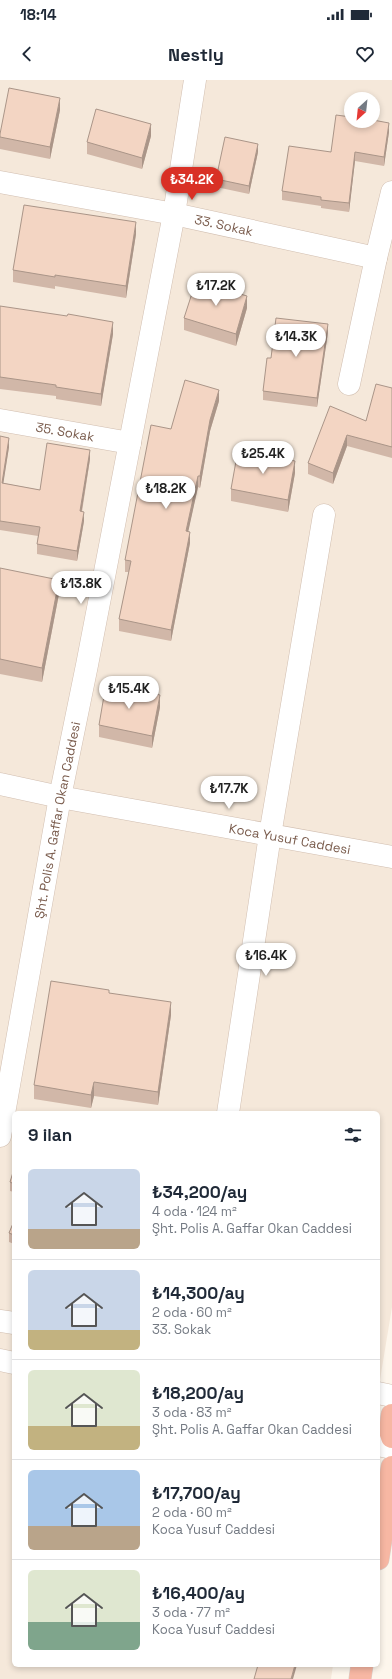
<!DOCTYPE html>
<html lang="tr">
<head>
<meta charset="utf-8">
<style>
  :root { --surface:#fff; --page:#f2f2f3; --text:#1f2937; --muted:#747a83; --line:#e0e1e3; --accent:#d93025 }
  body { margin:0; font-family:"Space Grotesk",sans-serif; background:var(--page); color:var(--text); height:100vh; display:flex; flex-direction:column; font-size:15px; white-space:nowrap }
  * { box-sizing:border-box; margin:0 }
  p { font-size:13px; color:var(--muted) }
  .icon { flex:none; width:22px; height:22px; fill:none; stroke:currentColor; stroke-width:2; stroke-linecap:round; stroke-linejoin:round }
  .map { position:relative; flex:1; overflow:hidden }
  .details { position:absolute; left:12px; top:1031px; width:368px; height:556px; display:flex; flex-direction:column; background:var(--surface); border-radius:6px; box-shadow:0 2px 6px #0003 }
  .details>* { flex:none }
  .needle { width:26px; rotate:207deg }
  .tools { position:absolute; left:344px; top:12px; display:grid; gap:8px }
  .tools a { display:grid; place-items:center; width:36px; height:36px; border-radius:50%; background:var(--surface); box-shadow:0 2px 6px #0003; font-size:20px }
  .price { position:absolute; translate:-50% -34px; padding:0 9px; border-radius:14px; background:#fff; color:#222; font-size:13px; line-height:26px; filter:drop-shadow(0 1px 2px #0008) }
  .price::after { content:''; position:absolute; left:50%; top:24px; width:12px; height:9px; margin-left:-6px; background:inherit; clip-path:polygon(0 0,100% 0,50% 100%) }
  .price.active { background:var(--accent); color:#fff }
  ul { padding:0; list-style:none }
  li { display:flex; align-items:center; gap:12px; height:100px; padding:0 16px }
  li+li { border-top:1px solid var(--line) }
  li span { display:grid; place-items:center; flex:none; width:112px; height:80px; border-radius:6px; color:#555 }
  li>.icon { margin-inline-start:auto }
  span .icon { width:48px; height:48px; fill:#fffc; stroke-width:1 }
  li b { font-size:17px }
  h2 { display:flex; justify-content:space-between; align-items:center; height:48px; padding:0 16px; font-size:17px }
  .status { display:flex; justify-content:space-between; align-items:center; height:28px; padding:0 20px; background:var(--surface); direction:ltr }
  .status svg { height:11px; fill:currentColor }
  header { display:flex; justify-content:space-between; align-items:center; height:52px; padding:0 16px; background:var(--surface); font-size:18px; font-weight:700 }
  .map>svg:first-child { display:block }
  .residential { fill:#f5e8da; fill-rule:evenodd }
  .lines { fill:none; stroke-linecap:round; stroke-linejoin:round }
  .minor-casing { stroke:#d1beb0; stroke-width:23 }
  .highway-casing { stroke:#dad1cd; stroke-width:23 }
  .minor { stroke:#fff; stroke-width:22 }
  .highway { stroke:#f7b7a3; stroke-width:22 }
  .wall { fill:#d1b7a8 }
  .shaded-wall { fill:#aa9588 }
  .building { fill:#f3d5c3; stroke:#aa9588 }
  .labels { text-anchor:middle; stroke-width:4; stroke-linejoin:round; paint-order:stroke }
  .street-label { font-size:13px; fill:#7a5c4d; stroke:#fffaf3 }
</style>
</head>
<body>
<div class="status"><b>18:14</b><svg viewBox="0 0 49 12"><path d="M0 12V9h3v3zM5 12V6h3v6zM10 12V3h3v9zM15 12V0h3v12zM26 1h20v11H26zM47 4h2v5h-2z"/></svg></div>
<header><svg class="icon" aria-label="back" viewBox="0 0 24 24"><path d="M15 5l-7 7 7 7"/></svg>Nestly<svg class="icon" aria-label="heart" viewBox="0 0 24 24"><path d="M12 20l-8-8c-3-5 5-10 8-4 3-6 11-1 8 4z"/></svg></header>
<div class="map">
<svg width="392" height="1599" viewBox="0 0 392 1599">
  <rect width="100%" height="100%" fill="#fdf6ec"/>
  <!-- residential -->
  <path class="residential" d="M 0,0 L 392,0 L 392,1227 L 378,1312 L 378,1033 L 14,1033 L 14,1585 L 333,1585 L 331,1599 L 0,1599 ZM 351,19 L 373,19 L 373,41 L 351,41 Z"/>
  <g class="lines">
    <defs>
      <g id="minor">
        <path id="s1" d="M 0,102 L 174,134 L 376,178"/>
        <path d="M 349,304 L 376,178 L 392,112"/>
        <path id="s2" d="M 0,340 L 130,363"/>
        <path id="s3" d="M 0,704 L 60,717 L 392,777"/>
        <path d="M 228,1033 L 270,755 L 324,435"/>
        <path id="s4" d="M 0,1056 L 60,717 L 87,585 L 174,134 L 195,0"/>
        <path d="M 0,1241 L 14,1243"/>
        <path d="M 0,1280 L 14,1283"/>
        <path d="M 378,1313 L 392,1316"/>
        <path d="M 378,1365 L 392,1368"/>
      </g>
      <path id="highway" d="M 392,1335 L 390,1351 L 392,1357
        M 378,1479 L 392,1387
        M 360,1599 L 362,1585"/>
    </defs>
    <!-- minor casing -->
    <use href="#minor" class="minor-casing"/>
    <!-- highway casing -->
    <use href="#highway" class="highway-casing"/>
    <!-- minor -->
    <use href="#minor" class="minor"/>
    <!-- highway -->
    <use href="#highway" class="highway"/>
  </g>
  <!-- wall -->
  <path class="wall" d="M 60,30 L 50,79 L 0,69 L 0,54 Z
    M 389,52 L 384,86 L 355,81 L 349,132 L 321,128 L 321,126 L 282,120 L 282,111 L 331,72 Z
    M 151,56 L 142,89 L 87,74 L 87,62 Z
    M 258,72 L 249,114 L 216,107 L 216,99 Z
    M 136,154 L 126,218 L 55,206 L 55,209 L 13,202 L 13,190 Z
    M 0,226 L 113,254 L 101,326 L 56,319 L 56,316 L 0,309 Z
    M 247,228 L 236,266 L 184,250 L 184,238 Z
    M 328,252 L 317,327 L 263,320 L 263,311 L 271,278 Z
    M 392,308 L 392,378 L 347,366 L 333,404 L 308,394 L 308,383 L 366,341 Z
    M 219,321 L 210,351 L 200,408 L 198,407 L 188,451 L 190,463 L 171,561 L 119,551 L 119,539 L 129,492 L 125,492 L 125,480 L 171,349 Z
    M 0,356 L 9,367 L 3,403 L 40,410 L 90,379 L 82,432 L 84,441 L 77,481 L 37,474 L 37,464 L 38,456 L 0,450 Z
    M 295,393 L 288,432 L 231,421 L 231,409 Z
    M 0,488 L 59,514 L 42,602 L 0,594 Z
    M 160,627 L 152,668 L 99,657 L 99,645 Z
    M 109,913 L 171,935 L 158,1025 L 94,1016 L 91,1028 L 34,1019 L 34,1005 Z
    M 14,1089 L 14,1112 L 10,1111 L 10,1102 Z
    M 14,1141 L 14,1164 L 9,1162 L 9,1153 Z"/>
  <!-- shaded-wall -->
  <path class="shaded-wall" d="M 60,18 L 60,30 L 50,79 L 50,67 Z
    M 389,43 L 389,52 L 384,86 L 384,77 Z
    M 151,44 L 151,56 L 142,89 L 142,78 Z
    M 258,64 L 258,72 L 249,114 L 249,106 Z
    M 355,72 L 355,81 L 349,132 L 349,123 Z
    M 136,142 L 136,154 L 126,218 L 126,206 Z
    M 247,216 L 247,228 L 236,266 L 236,254 Z
    M 113,242 L 113,254 L 101,326 L 101,314 Z
    M 328,244 L 328,252 L 317,327 L 317,318 Z
    M 219,310 L 219,321 L 210,351 L 200,408 L 200,396 L 210,340 Z
    M 347,355 L 347,366 L 333,404 L 333,393 Z
    M 9,358 L 9,367 L 2,412 L 2,403 Z
    M 90,370 L 90,379 L 80,441 L 80,431 Z
    M 295,381 L 295,393 L 288,432 L 288,420 Z
    M 198,396 L 198,407 L 186,462 L 186,451 Z
    M 84,432 L 84,441 L 77,481 L 77,471 Z
    M 190,452 L 190,463 L 171,561 L 171,550 Z
    M 59,500 L 59,514 L 42,602 L 42,588 Z
    M 160,615 L 160,627 L 152,668 L 152,656 Z
    M 171,922 L 171,935 L 158,1025 L 158,1012 Z
    M 94,1002 L 94,1016 L 91,1028 L 91,1015 Z
    M 295,1585 L 297,1585 L 293,1599 L 291,1599 Z"/>
  <!-- building -->
  <path class="building" d="M 9,8 L 60,18 L 50,67 L 0,57 L 0,54 Z
    M 96,29 L 151,44 L 142,78 L 87,62 Z
    M 336,35 L 351,37 L 351,41 L 373,41 L 373,40 L 389,43 L 384,77 L 355,72 L 349,123 L 321,120 L 321,117 L 282,111 L 289,66 L 331,72 Z
    M 225,57 L 258,64 L 249,106 L 216,99 Z
    M 24,125 L 136,142 L 126,206 L 55,195 L 55,197 L 13,190 Z
    M 196,201 L 247,216 L 236,254 L 184,238 Z
    M 0,226 L 67,236 L 68,234 L 113,242 L 101,314 L 56,307 L 56,305 L 0,297 Z
    M 276,238 L 328,244 L 317,318 L 263,311 L 267,278 L 271,278 Z
    M 185,300 L 219,310 L 210,340 L 200,396 L 198,396 L 186,451 L 190,452 L 171,550 L 119,539 L 131,481 L 125,480 L 151,345 L 171,349 Z
    M 376,304 L 392,308 L 392,367 L 347,355 L 333,393 L 308,383 L 330,326 L 366,341 Z
    M 0,356 L 9,358 L 2,403 L 40,410 L 47,363 L 90,370 L 80,431 L 84,432 L 77,471 L 37,464 L 40,447 L 0,441 Z
    M 238,370 L 295,381 L 288,420 L 231,409 Z
    M 0,488 L 59,500 L 42,588 L 0,579 Z
    M 106,604 L 160,615 L 152,656 L 99,645 Z
    M 51,901 L 109,910 L 109,913 L 171,922 L 158,1012 L 94,1002 L 91,1015 L 34,1005 Z
    M 14,1089 L 14,1104 L 10,1102 Z
    M 14,1141 L 14,1155 L 9,1153 Z
    M 258,1585 L 295,1585 L 291,1599 L 254,1599 Z"/>
  <g class="labels">
    <!-- street labels -->
    <g class="street-label">
      <text dy="5" stroke="none"><textPath href="#s1" startOffset="228">33. Sokak</textPath></text>
      <text dy="5" stroke="none"><textPath href="#s2" startOffset="66">35. Sokak</textPath></text>
      <text dy="5" stroke="none"><textPath href="#s4" startOffset="321">Şht. Polis A. Gaffar Okan Caddesi</textPath></text>
      <text dy="5" stroke="none"><textPath href="#s3" startOffset="295">Koca Yusuf Caddesi</textPath></text>
    </g>
  </g>
</svg>
<div class="tools">
<a><svg class="needle" viewBox="-14 -14 28 28"><path d="M0-13l5 13h-10z" fill="#e53935"/><path d="M0 13l5-13h-10z" fill="#747a83"/></svg></a>
</div>
<b class="price active" style="left:192px;top:121px">₺34.2K</b>
<b class="price" style="left:216px;top:227px">₺17.2K</b>
<b class="price" style="left:296px;top:278px">₺14.3K</b>
<b class="price" style="left:263px;top:395px">₺25.4K</b>
<b class="price" style="left:166px;top:430px">₺18.2K</b>
<b class="price" style="left:81px;top:525px">₺13.8K</b>
<b class="price" style="left:129px;top:630px">₺15.4K</b>
<b class="price" style="left:229px;top:730px">₺17.7K</b>
<b class="price" style="left:266px;top:897px">₺16.4K</b>
<section class="details">
<h2>9 ilan<svg class="icon" aria-label="filters" viewBox="0 0 24 24"><path d="M4 7h16M4 17h16"/><circle cx="9" cy="7" r="2"/><circle cx="15" cy="17" r="2"/></svg></h2>
<ul>
<li><span style="background:linear-gradient(#c9d6e8 75%,#b9a48a 0)"><svg class="icon" aria-label="home" viewBox="0 0 24 24"><path d="M3 11l9-7 9 7M6 9v11h12V9"/></svg></span><div><b>₺34,200/ay</b><p>4 oda · 124 m²</p><p>Şht. Polis A. Gaffar Okan Caddesi</p></div></li>
<li><span style="background:linear-gradient(#c9d6e8 75%,#c2b280 0)"><svg class="icon" aria-label="home" viewBox="0 0 24 24"><path d="M3 11l9-7 9 7M6 9v11h12V9"/></svg></span><div><b>₺14,300/ay</b><p>2 oda · 60 m²</p><p>33. Sokak</p></div></li>
<li><span style="background:linear-gradient(#dfe7d0 70%,#c2b280 0)"><svg class="icon" aria-label="home" viewBox="0 0 24 24"><path d="M3 11l9-7 9 7M6 9v11h12V9"/></svg></span><div><b>₺18,200/ay</b><p>3 oda · 83 m²</p><p>Şht. Polis A. Gaffar Okan Caddesi</p></div></li>
<li><span style="background:linear-gradient(#a9c7e8 70%,#b9a48a 0)"><svg class="icon" aria-label="home" viewBox="0 0 24 24"><path d="M3 11l9-7 9 7M6 9v11h12V9"/></svg></span><div><b>₺17,700/ay</b><p>2 oda · 60 m²</p><p>Koca Yusuf Caddesi</p></div></li>
<li><span style="background:linear-gradient(#dfe7d0 65%,#7fa58c 0)"><svg class="icon" aria-label="home" viewBox="0 0 24 24"><path d="M3 11l9-7 9 7M6 9v11h12V9"/></svg></span><div><b>₺16,400/ay</b><p>3 oda · 77 m²</p><p>Koca Yusuf Caddesi</p></div></li>
</ul>
</section>
</div>
</body>
</html>
